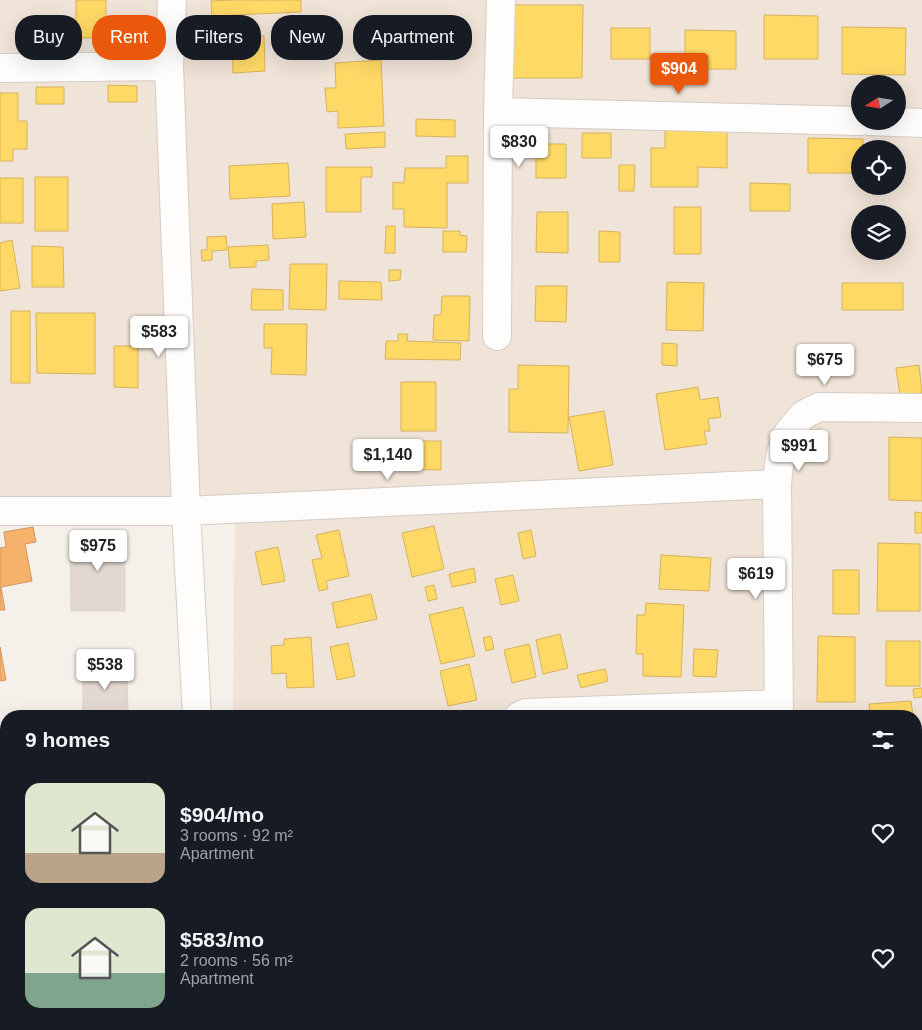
<!DOCTYPE html>
<html lang="en">
<head>
<meta charset="utf-8">
<style>
  :root { --surface:#171b24; --page:#20242c; --text:#f1f3f6; --muted:#9ea1a6; --accent:#ea580c }
  body { margin:0; font-family:Helvetica,sans-serif; background:var(--page); color:var(--text); height:100vh; display:flex; flex-direction:column; font-size:19px; white-space:nowrap }
  * { box-sizing:border-box; margin:0 }
  p { font-size:16px; color:var(--muted) }
  .icon { flex:none; width:28px; height:28px; fill:none; stroke:currentColor; stroke-width:2; stroke-linecap:round; stroke-linejoin:round }
  .map { position:relative; flex:1; overflow:hidden }
  .drawer { position:absolute; left:0px; top:710px; width:922px; height:320px; display:flex; flex-direction:column; background:var(--surface); border-radius:20px 20px 0 0; box-shadow:0 5px 20px #0002 }
  .drawer>* { flex:none }
  .hud { position:absolute; left:15px; top:15px; width:500px; height:45px; display:flex; gap:10px }
  .needle { width:32px; rotate:258deg }
  .controls { position:absolute; left:851px; top:75px; display:grid; gap:10px }
  .controls a { display:grid; place-items:center; width:55px; height:55px; border-radius:50%; background:var(--surface); box-shadow:0 5px 20px #0002; font-size:25px }
  .price { position:absolute; translate:-50% -42px; padding:0 11px; border-radius:5px; background:#fff; color:#222; font-size:16px; line-height:32px; filter:drop-shadow(0 1px 2px #0008) }
  .price::after { content:''; position:absolute; left:50%; top:30px; width:15px; height:11px; margin-left:-8px; background:inherit; clip-path:polygon(0 0,100% 0,50% 100%) }
  .price.active { background:var(--accent); color:#fff }
  ul { padding:0; list-style:none }
  li { display:flex; align-items:center; gap:15px; height:125px; padding:0 25px }
  li span { display:grid; place-items:center; flex:none; width:140px; height:100px; border-radius:15px; color:#555 }
  li>.icon { margin-inline-start:auto }
  span .icon { width:60px; height:60px; fill:#fffc; stroke-width:1 }
  li b { font-size:21px }
  h2 { display:flex; justify-content:space-between; align-items:center; height:60px; padding:0 25px; font-size:21px }
  .chip { padding:0 18px; border-radius:20px; background:var(--surface); box-shadow:0 5px 20px #0002; font-size:18px; line-height:45px }
  .chip.active { background:var(--accent); color:#fff }
  .map>svg:first-child { display:block }
  .residential { fill:#f0e3d7; fill-rule:evenodd }
  .homes { fill:#ffd966; stroke:#d6b25d }
  .health { fill:#f6b26b; stroke:#cf9661 }
  .building { fill:#e3d9d1; stroke:#dfd3cc }
  .lines { fill:none; stroke-linecap:round; stroke-linejoin:round }
  .minor-casing { stroke:#d5ccc6; stroke-width:30 }
  .minor { stroke:#fefdfc; stroke-width:28 }
</style>
</head>
<body>
<div class="map">
<svg width="922" height="1030" viewBox="0 0 922 1030">
  <rect width="100%" height="100%" fill="#f6f0ea"/>
  <!-- residential -->
  <path class="residential" d="M 0,0 L 922,0 L 922,1030 L 229,1030 L 229,1024 L 916,1024 L 916,716 L 233,716 L 235,497 L 0,503 ZM 860,84 L 898,84 L 898,121 L 860,121 ZM 860,149 L 898,149 L 898,186 L 860,186 ZM 860,214 L 898,214 L 898,251 L 860,251 Z"/>
  <!-- homes -->
  <path class="homes" d="M 76,0 L 106,0 L 106,38 L 76,38 Z
    M 235,0 L 301,0 L 301,12 L 212,16 L 211,1 Z
    M 509,5 L 583,5 L 582,78 L 509,78 Z
    M 764,15 L 818,16 L 818,59 L 764,59 Z
    M 842,27 L 906,28 L 905,75 L 842,74 Z
    M 611,28 L 650,28 L 650,59 L 611,59 Z
    M 685,30 L 736,31 L 736,69 L 685,69 Z
    M 264,36 L 265,71 L 233,73 L 232,38 Z
    M 381,60 L 384,126 L 338,128 L 338,111 L 327,112 L 325,88 L 336,88 L 335,63 Z
    M 108,85 L 137,86 L 137,102 L 108,102 Z
    M 36,87 L 64,87 L 64,104 L 36,104 Z
    M 0,93 L 18,93 L 18,121 L 27,121 L 27,149 L 13,149 L 13,161 L 0,161 Z
    M 416,119 L 455,120 L 455,137 L 416,136 Z
    M 665,124 L 727,125 L 727,168 L 698,167 L 698,187 L 651,187 L 651,148 L 665,148 Z
    M 385,132 L 385,147 L 346,149 L 345,134 Z
    M 582,133 L 611,133 L 611,158 L 582,158 Z
    M 808,138 L 863,139 L 863,149 L 860,149 L 860,173 L 808,173 Z
    M 536,144 L 566,144 L 566,178 L 536,178 Z
    M 446,156 L 468,156 L 468,183 L 447,183 L 447,228 L 404,227 L 404,209 L 393,209 L 393,182 L 404,183 L 405,168 L 446,168 Z
    M 288,163 L 290,196 L 230,199 L 229,166 Z
    M 619,165 L 635,165 L 634,191 L 619,191 Z
    M 326,167 L 372,167 L 372,177 L 361,177 L 361,212 L 326,212 Z
    M 35,177 L 68,177 L 68,231 L 35,231 Z
    M 0,178 L 23,178 L 23,223 L 0,223 Z
    M 750,183 L 790,184 L 790,211 L 750,211 Z
    M 304,202 L 306,237 L 273,239 L 272,204 Z
    M 674,207 L 701,207 L 701,254 L 674,254 Z
    M 537,212 L 568,212 L 568,253 L 536,252 Z
    M 386,226 L 395,226 L 395,253 L 385,253 Z
    M 443,231 L 460,231 L 460,235 L 467,236 L 466,252 L 443,252 Z
    M 599,231 L 620,232 L 620,262 L 599,262 Z
    M 226,236 L 227,250 L 212,251 L 212,260 L 202,261 L 201,250 L 207,250 L 207,237 Z
    M 12,240 L 20,288 L 0,291 L 0,243 Z
    M 268,245 L 269,260 L 256,261 L 256,267 L 230,268 L 228,247 Z
    M 32,246 L 63,247 L 64,287 L 32,287 Z
    M 290,264 L 327,264 L 326,310 L 289,309 Z
    M 389,270 L 401,270 L 400,280 L 389,281 Z
    M 339,281 L 381,282 L 382,300 L 339,299 Z
    M 667,282 L 704,283 L 703,331 L 666,330 Z
    M 842,283 L 903,283 L 903,310 L 842,310 Z
    M 536,286 L 567,286 L 566,322 L 535,321 Z
    M 252,289 L 283,290 L 283,310 L 251,310 Z
    M 442,296 L 470,296 L 469,341 L 433,340 L 434,315 L 441,315 Z
    M 11,311 L 30,311 L 30,383 L 11,383 Z
    M 36,313 L 95,313 L 95,374 L 37,373 Z
    M 264,324 L 307,324 L 306,375 L 271,374 L 272,348 L 264,348 Z
    M 398,334 L 408,334 L 407,341 L 461,343 L 460,360 L 385,359 L 386,341 L 398,341 Z
    M 662,343 L 677,344 L 677,366 L 662,365 Z
    M 114,346 L 138,346 L 138,388 L 114,387 Z
    M 518,365 L 569,366 L 568,433 L 509,432 L 509,389 L 518,389 Z
    M 919,365 L 922,393 L 900,396 L 896,368 Z
    M 401,382 L 436,382 L 436,431 L 401,431 Z
    M 698,387 L 700,400 L 718,397 L 721,417 L 708,419 L 710,431 L 704,431 L 707,444 L 665,450 L 656,394 Z
    M 604,411 L 613,465 L 579,471 L 569,417 Z
    M 889,437 L 922,438 L 922,501 L 889,500 Z
    M 400,441 L 441,441 L 441,470 L 400,469 Z
    M 915,512 L 922,513 L 922,533 L 915,533 Z
    M 434,526 L 444,569 L 412,577 L 402,533 Z
    M 339,530 L 349,576 L 326,581 L 328,589 L 319,591 L 312,560 L 322,558 L 316,535 Z
    M 531,530 L 536,556 L 523,559 L 518,533 Z
    M 878,543 L 920,544 L 920,611 L 877,611 Z
    M 278,547 L 285,581 L 262,585 L 255,552 Z
    M 661,555 L 711,558 L 709,591 L 659,589 Z
    M 474,568 L 476,582 L 452,587 L 449,574 Z
    M 833,570 L 859,570 L 859,614 L 833,614 Z
    M 513,575 L 519,601 L 501,605 L 495,579 Z
    M 434,585 L 437,599 L 428,601 L 425,587 Z
    M 371,594 L 377,619 L 337,628 L 332,603 Z
    M 646,603 L 684,605 L 681,677 L 643,676 L 643,654 L 636,654 L 637,615 L 645,615 Z
    M 463,607 L 475,656 L 441,664 L 429,615 Z
    M 560,634 L 568,668 L 543,674 L 536,640 Z
    M 491,636 L 494,649 L 486,651 L 483,638 Z
    M 818,636 L 855,637 L 855,702 L 817,702 Z
    M 311,637 L 314,687 L 287,688 L 286,673 L 272,674 L 271,646 L 284,645 L 284,639 Z
    M 886,641 L 920,641 L 920,686 L 886,686 Z
    M 348,643 L 355,676 L 337,680 L 330,647 Z
    M 529,644 L 536,677 L 512,683 L 504,650 Z
    M 694,649 L 718,650 L 716,677 L 693,676 Z
    M 469,664 L 477,700 L 448,706 L 440,671 Z
    M 605,669 L 608,681 L 581,688 L 577,675 Z
    M 922,688 L 922,697 L 914,698 L 913,689 Z
    M 911,701 L 913,716 L 870,716 L 869,704 Z
    M 916,722 L 919,722 L 922,759 L 916,760 Z
    M 916,799 L 922,799 L 922,844 L 916,845 Z
    M 225,1024 L 247,1024 L 247,1028 L 225,1029 Z
    M 281,1024 L 313,1024 L 314,1030 L 282,1030 Z
    M 325,1024 L 338,1024 L 339,1030 L 325,1030 Z
    M 341,1024 L 407,1024 L 408,1030 L 342,1030 Z
    M 521,1024 L 541,1024 L 541,1028 L 521,1027 Z
    M 607,1024 L 640,1024 L 640,1030 L 607,1030 Z"/>
  <!-- health -->
  <path class="health" d="M 33,527 L 36,542 L 25,544 L 32,581 L 1,587 L 5,610 L 0,610 L 0,548 L 6,547 L 4,532 Z
    M 0,647 L 6,680 L 0,681 Z"/>
  <!-- building -->
  <path class="building" d="M 70,533 L 125,533 L 125,611 L 71,611 Z
    M 83,665 L 127,665 L 128,716 L 83,716 Z
    M 4,768 L 6,770 L 6,837 L 0,845 L 0,773 Z"/>
  <g class="lines">
    <defs>
      <path id="minor" d="M 172,0 L 169,66 L 186,511 L 197,716
        M 0,68 L 169,66
        M 498,112 L 860,121
        M 870,121 L 922,123
        M 497,336 L 498,112 L 501,0
        M 0,511 L 186,511 L 777,484
        M 519,716 L 526,713 L 779,704
        M 779,716 L 777,484 L 780,456 L 788,433 L 803,415 L 819,407 L 922,408
        M 916,974 L 922,973
        M 195,1030 L 195,1024
        M 504,1030 L 505,1024
        M 768,1030 L 769,1024"/>
    </defs>
    <!-- minor casing -->
    <use href="#minor" class="minor-casing"/>
    <!-- minor -->
    <use href="#minor" class="minor"/>
  </g>
</svg>
<div class="controls">
<a><svg class="needle" viewBox="-14 -14 28 28"><path d="M0-13l5 13h-10z" fill="#e53935"/><path d="M0 13l5-13h-10z" fill="#9ea1a6"/></svg></a>
<a><svg class="icon" aria-label="locate" viewBox="0 0 24 24"><circle cx="12" cy="12" r="6"/><path d="M12 2v4M12 18v4M2 12h4M18 12h4"/></svg></a>
<a><svg class="icon" aria-label="layers" viewBox="0 0 24 24"><path d="M12 4l9 5-9 5-9-5zM3 14l9 5 9-5"/></svg></a>
</div>
<b class="price active" style="left:679px;top:95px">$904</b>
<b class="price" style="left:519px;top:168px">$830</b>
<b class="price" style="left:159px;top:358px">$583</b>
<b class="price" style="left:825px;top:386px">$675</b>
<b class="price" style="left:799px;top:472px">$991</b>
<b class="price" style="left:388px;top:481px">$1,140</b>
<b class="price" style="left:98px;top:572px">$975</b>
<b class="price" style="left:756px;top:600px">$619</b>
<b class="price" style="left:105px;top:691px">$538</b>
<div class="hud">
<a class="chip">Buy</a>
<a class="chip active">Rent</a>
<a class="chip">Filters</a>
<a class="chip">New</a>
<a class="chip">Apartment</a>
</div>
<section class="drawer">
<h2>9 homes<svg class="icon" aria-label="filters" viewBox="0 0 24 24"><path d="M4 7h16M4 17h16"/><circle cx="9" cy="7" r="2"/><circle cx="15" cy="17" r="2"/></svg></h2>
<ul>
<li><span style="background:linear-gradient(#dfe7d0 70%,#b9a48a 0)"><svg class="icon" aria-label="home" viewBox="0 0 24 24"><path d="M3 11l9-7 9 7M6 9v11h12V9"/></svg></span><div><b>$904/mo</b><p>3 rooms · 92 m²</p><p>Apartment</p></div><svg class="icon" aria-label="heart" viewBox="0 0 24 24"><path d="M12 20l-8-8c-3-5 5-10 8-4 3-6 11-1 8 4z"/></svg></li>
<li><span style="background:linear-gradient(#dfe7d0 65%,#7fa58c 0)"><svg class="icon" aria-label="home" viewBox="0 0 24 24"><path d="M3 11l9-7 9 7M6 9v11h12V9"/></svg></span><div><b>$583/mo</b><p>2 rooms · 56 m²</p><p>Apartment</p></div><svg class="icon" aria-label="heart" viewBox="0 0 24 24"><path d="M12 20l-8-8c-3-5 5-10 8-4 3-6 11-1 8 4z"/></svg></li>
</ul>
</section>
</div>
</body>
</html>
